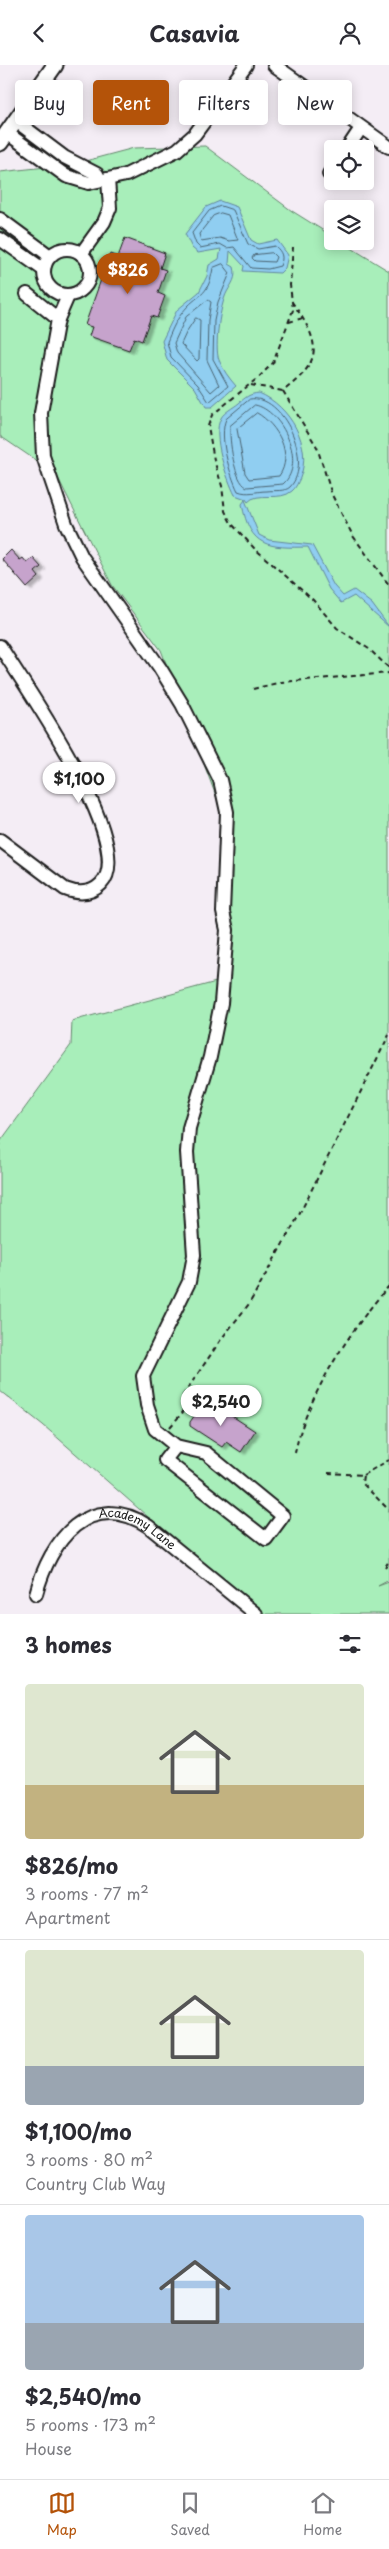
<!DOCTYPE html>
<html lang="en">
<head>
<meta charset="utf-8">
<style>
  :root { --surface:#fff; --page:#f7f7f7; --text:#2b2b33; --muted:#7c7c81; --line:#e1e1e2; --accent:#b45309 }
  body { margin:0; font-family:"Playpen Sans",sans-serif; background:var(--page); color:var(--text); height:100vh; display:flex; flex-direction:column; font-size:19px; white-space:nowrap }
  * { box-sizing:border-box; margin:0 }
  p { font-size:16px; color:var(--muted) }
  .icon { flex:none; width:28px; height:28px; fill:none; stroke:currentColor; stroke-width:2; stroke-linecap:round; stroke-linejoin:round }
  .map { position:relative; height:1549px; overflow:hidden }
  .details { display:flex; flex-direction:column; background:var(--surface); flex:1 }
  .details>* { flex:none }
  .guide { position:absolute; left:15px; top:15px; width:360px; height:45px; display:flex; gap:10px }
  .controls { position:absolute; left:324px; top:75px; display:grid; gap:10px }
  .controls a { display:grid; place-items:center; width:50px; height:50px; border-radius:5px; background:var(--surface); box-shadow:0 2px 12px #0003; font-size:25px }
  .price { position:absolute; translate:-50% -42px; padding:0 11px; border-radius:18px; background:#fff; color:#222; font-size:16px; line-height:32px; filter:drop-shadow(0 1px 2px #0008) }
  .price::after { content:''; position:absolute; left:50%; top:30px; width:15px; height:11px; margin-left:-8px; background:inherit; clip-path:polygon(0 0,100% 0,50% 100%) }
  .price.current { background:var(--accent); color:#fff }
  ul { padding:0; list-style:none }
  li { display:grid; align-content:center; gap:10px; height:265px; padding:0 25px }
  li+li { border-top:1px solid var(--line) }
  li span { display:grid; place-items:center; height:155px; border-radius:5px; color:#555 }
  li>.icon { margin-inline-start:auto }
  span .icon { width:90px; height:90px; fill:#fffc; stroke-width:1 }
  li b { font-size:21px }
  h2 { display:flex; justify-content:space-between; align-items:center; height:60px; padding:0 25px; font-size:21px }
  .chip { padding:0 18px; border-radius:5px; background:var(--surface); box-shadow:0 2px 12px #0003; font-size:18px; line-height:45px }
  .chip.current { background:var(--accent); color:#fff }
  header { display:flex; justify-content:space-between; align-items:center; height:65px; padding:0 25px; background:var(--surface); font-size:22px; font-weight:700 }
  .menu { display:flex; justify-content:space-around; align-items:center; height:70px; border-top:1px solid var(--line); background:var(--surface); font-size:14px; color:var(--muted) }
  .menu a { display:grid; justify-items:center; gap:2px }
  .menu .current { color:var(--accent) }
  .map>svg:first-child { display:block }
  .green { fill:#a8eeba; stroke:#62856b }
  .water { fill:#90cef1; stroke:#62879c }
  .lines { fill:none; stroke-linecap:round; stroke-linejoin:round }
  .shore { stroke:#4a6371; stroke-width:1 }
  .building { fill:#c6a3cc; stroke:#1c1c1c; filter:url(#shadow) }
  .minor-casing { stroke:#1c1c1c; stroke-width:16 }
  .major-casing { stroke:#1c1c1c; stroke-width:19 }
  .path { stroke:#1c1c1c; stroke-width:2; stroke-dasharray:5 4; stroke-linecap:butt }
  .minor { stroke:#fff; stroke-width:12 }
  .major { stroke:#fff; stroke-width:15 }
  .labels { text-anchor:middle; stroke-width:5; stroke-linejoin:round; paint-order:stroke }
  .street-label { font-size:12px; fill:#1c1c1c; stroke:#fff }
</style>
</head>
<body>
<header><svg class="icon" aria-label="back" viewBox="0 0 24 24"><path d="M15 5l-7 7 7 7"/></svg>Casavia<svg class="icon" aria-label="person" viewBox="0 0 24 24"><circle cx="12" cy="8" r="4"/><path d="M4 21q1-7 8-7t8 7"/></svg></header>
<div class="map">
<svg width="389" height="1549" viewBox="0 0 389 1549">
  <defs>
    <filter id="shadow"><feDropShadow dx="4.5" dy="2.5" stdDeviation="1" flood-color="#0004"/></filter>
  </defs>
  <rect width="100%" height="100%" fill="#f4edf5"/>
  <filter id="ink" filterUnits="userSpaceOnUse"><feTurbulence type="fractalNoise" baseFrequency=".02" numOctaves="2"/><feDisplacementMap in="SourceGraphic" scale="10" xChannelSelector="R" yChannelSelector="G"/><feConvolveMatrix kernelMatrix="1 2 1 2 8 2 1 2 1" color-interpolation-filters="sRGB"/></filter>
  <g filter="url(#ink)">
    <!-- green -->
    <path class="green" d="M 205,81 L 292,146 L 332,171 L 332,176 L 340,176 L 389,206 L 389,1515 L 378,1521 L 389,1517 L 389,1549 L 259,1549 L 43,1360 L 0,1326 L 0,1077 L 71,980 L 72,956 L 216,917 L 228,763 L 161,585 L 112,520 L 56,409 L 0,371 L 0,107 L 74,99 L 134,83 Z"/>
    <!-- water -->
    <path class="water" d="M 220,136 L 237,142 L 251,175 L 258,179 L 277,175 L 288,190 L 285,203 L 280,208 L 243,206 L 244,201 L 230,186 L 229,199 L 234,202 C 237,213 232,218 227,227 C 220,240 214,282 219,295 C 223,305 229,313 236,321 L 212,342 L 206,342 L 195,323 L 167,295 L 162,276 L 177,245 L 199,227 L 207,211 L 209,200 L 219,194 L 221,184 L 198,188 L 192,183 L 185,169 L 206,142 Z
      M 259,328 C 290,341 313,381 300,413 C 298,417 296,423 292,426 C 280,437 257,426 248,437 L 246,434 L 235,430 C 227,414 211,370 221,353 C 224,347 233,343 239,338 C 246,332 249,329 259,328 Z
      M 245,435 L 259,470 L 269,475 L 312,480 L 334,521 L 343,531 L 354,525 L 372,539 L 389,562 L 354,531 L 341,538 L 329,524 L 308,482 C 269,483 250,483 242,439 Z"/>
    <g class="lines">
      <!-- shore -->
      <path class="shore" d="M 221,141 L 233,145 L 248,179 L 258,184 L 275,181 C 282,187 284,192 280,201 L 268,204 L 251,203 L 234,182 L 227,183 L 220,179 L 200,183 L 196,179 L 192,168 L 209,146 Z
        M 221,148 L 228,150 L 238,175 L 229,176 L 220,173 L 201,176 L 199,169 L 213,151 Z
        M 272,188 L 276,192 L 274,197 L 255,196 L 252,193 L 254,190 Z
        M 223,199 L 230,208 L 218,237 L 214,256 L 213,294 L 228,321 L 209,337 L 198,320 L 171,292 L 167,277 C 171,267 175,257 182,248 C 198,227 208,234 213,203 Z
        M 208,235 L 211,237 L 208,255 L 207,295 L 219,320 L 211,327 L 177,288 L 174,278 L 186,252 Z
        M 196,253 L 200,255 L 199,294 L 197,296 L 181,279 L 187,266 Z
        M 250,334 C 283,328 314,397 290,422 C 285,427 274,425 267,426 C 256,426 248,430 238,426 C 230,410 218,371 226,354 Z
        M 255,340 C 282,345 307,398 283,419 L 247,422 C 234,417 229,374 230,361 Z
        M 257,348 C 278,360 294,390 279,411 L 249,414 L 245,408 L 237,364 Z"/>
    </g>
    <!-- building -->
    <path class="building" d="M 125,173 L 165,188 L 160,203 L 166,205 L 158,228 L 165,231 L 157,253 L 151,251 L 142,276 L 134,273 L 129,285 L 89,271 L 92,262 L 85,260 L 110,189 L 118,192 Z
      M 11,485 L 20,495 L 23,493 L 27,498 L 33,493 L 41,502 L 35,507 L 39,512 L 27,523 L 2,494 Z
      M 206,1334 L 255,1366 L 241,1387 L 226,1377 L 222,1382 L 190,1361 L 190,1357 Z"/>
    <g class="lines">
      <defs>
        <g id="minor">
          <path d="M 274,0 L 389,82"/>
          <path d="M 16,56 L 64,92 L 97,109 L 100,115"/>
          <path d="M 7,68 L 66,111 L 89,118 L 126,110 L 177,85 L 195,69 L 246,0"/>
          <path d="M 347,84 L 361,63"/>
          <path d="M 329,109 L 332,105"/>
          <path d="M 0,154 L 50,191"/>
          <path d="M 0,174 L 44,205"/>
          <circle cx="67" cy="207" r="23"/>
          <path d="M 81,189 L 104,157 L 110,143 L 108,114"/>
          <path d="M 27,229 L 58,254 L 41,348 L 43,391 L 66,459 L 82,492 L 160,603 L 182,639 L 220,715 L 227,747 L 223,847 L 227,865 L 221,938 L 210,992 L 189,1063 L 187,1087 L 194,1190 L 189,1217 L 143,1311 L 147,1340 L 155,1364 L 176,1381 L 206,1388 L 283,1451 L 266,1474 L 165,1395 L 176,1381"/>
          <path d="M 58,254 L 68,231"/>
          <path d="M 0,581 C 24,620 139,781 101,819 C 91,829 78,829 65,824 L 0,775"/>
          <path id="s1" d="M 36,1529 C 50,1476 89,1423 148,1461 L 256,1549"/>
        </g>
        <path id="major" d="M 0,78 L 55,0"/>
      </defs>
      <!-- minor casing -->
      <use href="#minor" class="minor-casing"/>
      <!-- major casing -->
      <use href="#major" class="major-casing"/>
      <!-- path -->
      <path class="path" d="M 293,182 L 290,220 L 293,245 L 273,298 L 259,312 L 212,350 L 208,361 L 214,395 L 222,421 L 225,446 L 231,458 L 254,483 L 313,535 L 337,563 L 369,584 L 389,603
        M 289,257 L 303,253
        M 251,320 L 283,326 C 325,295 320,277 292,237
        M 283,326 L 317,382 L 332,430 L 353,471 L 389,520
        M 253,624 L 281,617 L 389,608
        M 170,1362 L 183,1347 L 182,1332 L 222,1273 L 249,1239 L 298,1152 L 389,970
        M 295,1388 C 305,1334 352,1262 389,1221
        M 328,1408 L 363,1410 L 362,1418 L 389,1445
        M 363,1410 L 389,1395
        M 385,1502 L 389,1496"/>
      <!-- minor -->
      <use href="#minor" class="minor"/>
      <!-- major -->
      <use href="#major" class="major"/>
    </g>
  </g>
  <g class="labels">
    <!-- street labels -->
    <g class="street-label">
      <text dy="4" stroke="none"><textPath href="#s1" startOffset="149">Academy Lane</textPath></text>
    </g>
  </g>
</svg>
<div class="controls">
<a><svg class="icon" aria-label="locate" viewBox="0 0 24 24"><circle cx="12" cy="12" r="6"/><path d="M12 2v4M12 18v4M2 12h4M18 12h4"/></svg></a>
<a><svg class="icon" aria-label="layers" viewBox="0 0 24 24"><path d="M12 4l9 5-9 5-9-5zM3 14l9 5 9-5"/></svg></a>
</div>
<b class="price current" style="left:128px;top:230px">$826</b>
<b class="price" style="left:79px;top:739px">$1,100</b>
<b class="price" style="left:221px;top:1362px">$2,540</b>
<div class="guide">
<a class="chip">Buy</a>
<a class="chip current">Rent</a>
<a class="chip">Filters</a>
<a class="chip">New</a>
</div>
</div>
<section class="details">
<h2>3 homes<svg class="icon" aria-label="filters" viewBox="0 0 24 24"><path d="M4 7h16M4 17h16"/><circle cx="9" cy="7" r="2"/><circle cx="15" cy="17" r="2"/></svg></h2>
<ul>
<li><span style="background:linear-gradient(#dfe7d0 65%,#c2b280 0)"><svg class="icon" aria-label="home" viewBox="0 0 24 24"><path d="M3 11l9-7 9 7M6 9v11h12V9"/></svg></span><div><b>$826/mo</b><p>3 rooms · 77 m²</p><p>Apartment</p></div></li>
<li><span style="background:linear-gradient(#dfe7d0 75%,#9aa5b1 0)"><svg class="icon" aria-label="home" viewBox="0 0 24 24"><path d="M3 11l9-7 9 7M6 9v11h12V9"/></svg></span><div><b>$1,100/mo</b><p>3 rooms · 80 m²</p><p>Country Club Way</p></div></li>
<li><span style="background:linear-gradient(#a9c7e8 70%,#9aa5b1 0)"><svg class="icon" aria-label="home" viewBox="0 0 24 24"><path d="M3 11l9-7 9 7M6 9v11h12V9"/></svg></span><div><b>$2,540/mo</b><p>5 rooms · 173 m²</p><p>House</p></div></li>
</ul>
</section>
<nav class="menu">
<a class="current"><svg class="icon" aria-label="map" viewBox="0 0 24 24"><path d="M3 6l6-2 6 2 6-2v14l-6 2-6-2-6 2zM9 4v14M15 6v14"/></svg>Map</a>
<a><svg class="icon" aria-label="saved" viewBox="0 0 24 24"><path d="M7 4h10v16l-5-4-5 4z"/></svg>Saved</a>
<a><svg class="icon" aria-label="home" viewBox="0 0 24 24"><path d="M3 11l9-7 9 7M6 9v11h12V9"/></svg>Home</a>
</nav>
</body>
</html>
